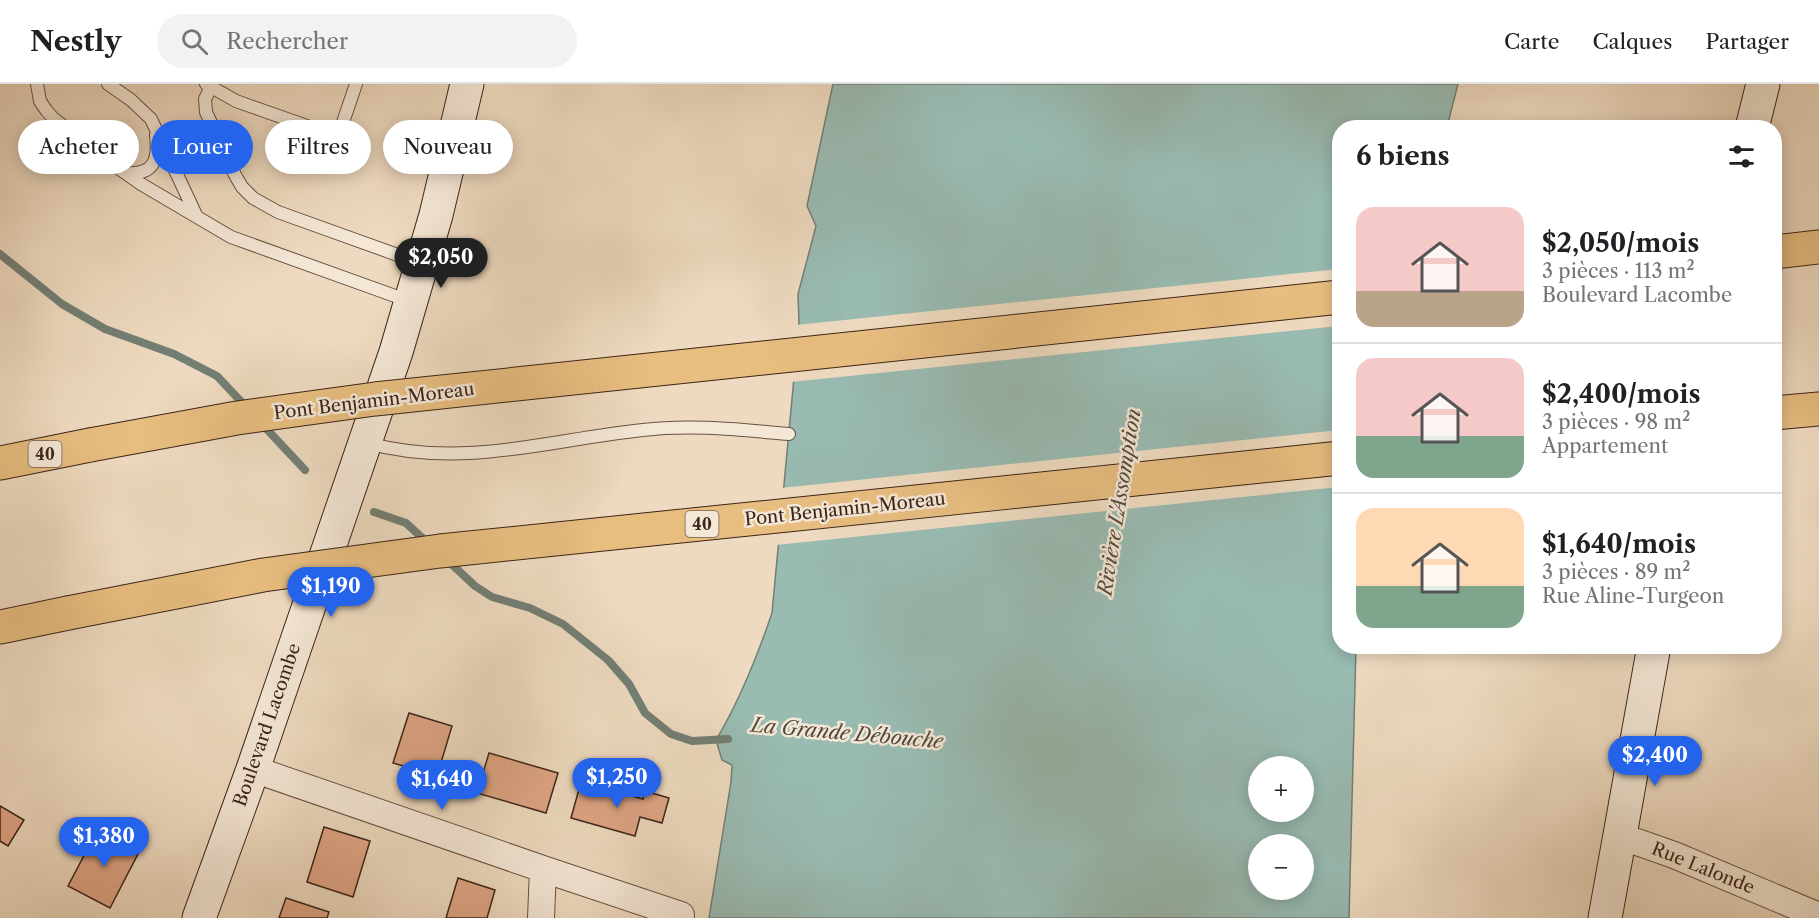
<!DOCTYPE html>
<html lang="fr">
<head>
<meta charset="utf-8">
<style>
  :root { --surface:#fff; --page:#f2f2f2; --text:#202124; --muted:#757577; --line:#e0e0e0; --accent:#2563eb }
  body { margin:0; font-family:"Libre Caslon Text",serif; background:var(--page); color:var(--text); height:100vh; display:flex; flex-direction:column; font-size:22px; white-space:nowrap }
  * { box-sizing:border-box; margin:0 }
  p { font-size:20px; color:var(--muted) }
  .icon { flex:none; width:33px; height:33px; fill:none; stroke:currentColor; stroke-width:2; stroke-linecap:round; stroke-linejoin:round }
  .map { position:relative; flex:1; overflow:hidden }
  .details { position:absolute; left:1332px; top:36px; width:450px; height:534px; display:flex; flex-direction:column; background:var(--surface); border-radius:24px; box-shadow:0 3px 15px #0003 }
  .details>* { flex:none }
  .hud { position:absolute; left:18px; top:36px; width:570px; height:54px; display:flex; gap:12px }
  .fabs { position:absolute; left:1248px; top:672px; display:grid; gap:12px }
  .fabs a { display:grid; place-items:center; width:66px; height:66px; border-radius:50%; background:var(--surface); box-shadow:0 3px 15px #0003; font-size:30px }
  .price { position:absolute; translate:-50% -51px; padding:0 14px; border-radius:21px; background:var(--accent); color:#fff; font-size:20px; line-height:39px; filter:drop-shadow(0 2px 3px #0008) }
  .price::after { content:''; position:absolute; left:50%; top:36px; width:18px; height:14px; margin-left:-9px; background:inherit; clip-path:polygon(0 0,100% 0,50% 100%) }
  .price.selected { background:#222; color:#fff }
  ul { padding:0; list-style:none }
  li { display:flex; align-items:center; gap:18px; height:150px; padding:0 24px }
  li+li { border-top:2px solid var(--line) }
  li span { display:grid; place-items:center; flex:none; width:168px; height:120px; border-radius:18px; color:#555 }
  li>.icon { margin-inline-start:auto }
  span .icon { width:72px; height:72px; fill:#fffc; stroke-width:1 }
  li b { font-size:26px }
  h2 { display:flex; justify-content:space-between; align-items:center; height:72px; padding:0 24px; font-size:26px }
  .tag { padding:0 21px; border-radius:27px; background:var(--surface); box-shadow:0 3px 15px #0003; font-size:21px; line-height:54px }
  .tag.selected { background:var(--accent); color:#fff }
  header { display:flex; align-items:center; gap:36px; box-sizing:border-box; height:84px; padding:0 30px; background:var(--surface); border-bottom:2px solid var(--line) }
  header strong { font-size:28px }
  nav { display:flex; gap:33px; margin-inline-start:auto; font-size:21px }
  .search { width:420px; height:54px; background:var(--page); display:flex; align-items:center; gap:15px; box-sizing:border-box; padding:0 21px; border-radius:33px; color:var(--muted); font-size:22px }
  .map>svg:first-child { display:block }
  .water { fill:#99bbb2; stroke:#737f74; stroke-width:1.5; fill-rule:evenodd }
  .pier { fill:#eedac0 }
  .lines { fill:none; stroke-linecap:round; stroke-linejoin:round }
  .stream { stroke:#737f74; stroke-width:8 }
  .building { fill:#dfa585; stroke:#3b2418; stroke-width:1.5 }
  .lane-casing { stroke:#685242; stroke-width:14 }
  .street-casing { stroke:#685242; stroke-width:28 }
  .secondary-casing { stroke:#3b2418; stroke-width:35 }
  .highway-casing { stroke:#3b2418; stroke-width:35 }
  .lane { stroke:#f4e7d6; stroke-width:12 }
  .street { stroke:#f4e7d6; stroke-width:26 }
  .secondary { stroke:#f4e7d6; stroke-width:33 }
  .highway { stroke:#e7bd80; stroke-width:33 }
  .highway-bridge-casing { stroke:#3b2418; stroke-width:35; stroke-linecap:butt }
  .highway-bridge { stroke:#e7bd80; stroke-width:33 }
  .labels { text-anchor:middle; stroke-width:5; stroke-linejoin:round; paint-order:stroke }
  .shield { fill:#f4e7d6; stroke:#725e51; stroke-width:1.5 }
  .shield-label { font-size:16px; font-weight:bold; fill:#3b2418 }
  .street-label { font-size:18px; fill:#3b2418; stroke:#f4e7d6 }
  .water-label { font-size:20px; font-style:italic; fill:#524a3e; stroke:#f4e7d6 }
</style>
</head>
<body>
<header>
<strong>Nestly</strong>
<div class="search"><svg class="icon" aria-label="search" viewBox="0 0 24 24"><circle cx="10" cy="10" r="6"/><path d="M15 15l6 6"/></svg>Rechercher</div>
<nav><a>Carte</a><a>Calques</a><a>Partager</a></nav>
</header>
<div class="map">
<svg width="1819" height="834" viewBox="0 0 1819 834">
  <rect width="100%" height="100%" fill="#eedac0"/>
  <filter id="stains"><feTurbulence type="fractalNoise" baseFrequency=".00333" numOctaves="4"/><feColorMatrix values="0 0 0 0 .2 0 0 0 0 .09 0 0 0 0 .02 0 0 0 .5 -.17"/></filter>
  <radialGradient id="worn" r=".72"><stop offset=".6" stop-color="#630" stop-opacity="0"/><stop offset="1" stop-color="#630" stop-opacity=".3"/></radialGradient>
  <!-- water -->
  <path class="water" d="M 833,0 L 1458,0 L 1447,43 L 1340,44 L 1340,562 L 1356,563 L 1349,834 L 709,834 L 731,698 L 732,681 L 722,676 L 716,656 C 740,616 757,573 772,529 L 799,240 L 798,210 L 816,142 L 807,122 ZM 1258,682 L 1304,682 L 1304,728 L 1258,728 ZM 1258,760 L 1304,760 L 1304,806 L 1258,806 Z"/>
  <!-- pier -->
  <path class="pier" d="M 1339,185 L 1339,242 L 791,298 L 796,241 Z
    M 1339,346 L 1339,403 L 776,461 L 781,404 Z"/>
  <g class="lines">
    <!-- stream -->
    <path class="stream" d="M 0,170 L 62,220 L 105,245 L 174,270 L 217,292 L 248,325
      M 261,339 L 305,386
      M 374,428 L 406,439 L 430,461
      M 446,475 L 475,502 L 492,513 L 530,524 L 563,540 L 608,576 L 629,600 L 645,629 L 671,650 L 692,657 L 728,655"/>
  </g>
  <!-- building -->
  <path class="building" d="M 409,629 L 452,642 L 437,692 L 393,679 Z
    M 489,669 L 558,689 L 546,729 L 477,709 Z
    M 581,698 L 643,715 L 645,707 L 669,714 L 662,739 L 640,733 L 635,752 L 571,734 Z
    M 0,722 L 24,736 L 8,762 L 0,757 Z
    M 324,743 L 370,757 L 353,813 L 307,798 Z
    M 98,745 L 140,766 L 110,824 L 68,802 Z
    M 458,794 L 495,806 L 487,834 L 446,834 Z
    M 286,814 L 329,828 L 327,834 L 279,834 Z"/>
  <g class="lines">
    <defs>
      <path id="lane" d="M 37,0 L 40,17 L 46,26 L 53,34 L 97,69 L 141,100 L 231,153 L 409,217
        M 108,0 L 131,16 L 151,35 L 197,133
        M 206,0 L 236,17 L 338,53 L 356,0
        M 211,3 L 205,15 L 206,28 L 235,91 L 242,103 L 253,114 L 278,128 L 420,179
        M 126,89 C 154,91 159,76 156,51
        M 367,359 C 464,385 547,356 643,346 C 691,340 742,346 789,350"/>
      <path id="street" d="M 253,685 L 543,785 L 541,834
        M 1619,754 L 1637,758 L 1674,771 L 1819,832
        M 543,785 L 681,831"/>
      <path id="secondary" d="M 1752,44 L 1763,0
        M 199,834 L 253,685 L 396,268 L 436,131 L 467,0
        M 1605,834 L 1654,562"/>
      <path id="highway" d="M 1774,168 L 1819,163
        M 1774,329 L 1819,325
        M 0,379 L 90,361
        M 0,543 L 68,529"/>
    </defs>
    <!-- lane casing -->
    <use href="#lane" class="lane-casing"/>
    <!-- street casing -->
    <use href="#street" class="street-casing"/>
    <!-- secondary casing -->
    <use href="#secondary" class="secondary-casing"/>
    <!-- highway casing -->
    <use href="#highway" class="highway-casing"/>
    <!-- lane -->
    <use href="#lane" class="lane"/>
    <!-- street -->
    <use href="#street" class="street"/>
    <!-- secondary -->
    <use href="#secondary" class="secondary"/>
    <!-- highway -->
    <use href="#highway" class="highway"/>
    <defs>
      <path id="highway-bridge" d="M 90,361 L 237,334 L 375,315 L 1340,213
        M 68,529 L 263,491 L 440,467 L 1340,374"/>
    </defs>
    <!-- highway-bridge casing -->
    <use href="#highway-bridge" class="highway-bridge-casing"/>
    <!-- highway-bridge -->
    <use href="#highway-bridge" class="highway-bridge"/>
  </g>
  <g class="labels">
    <!-- shield labels -->
    <g class="shield">
      <rect x="28.5" y="357" width="33" height="26" rx="4.5"/>
      <rect x="685.5" y="427" width="33" height="26" rx="4.5"/>
    </g>
    <g class="shield-label">
      <text x="45" y="376">40</text>
      <text x="702" y="446">40</text>
    </g>
    <!-- street labels -->
    <g class="street-label">
      <text transform="translate(374 317) rotate(-7)" y="6">Pont Benjamin-Moreau</text>
      <text transform="translate(845 425) rotate(-6)" y="6">Pont Benjamin-Moreau</text>
      <text transform="translate(267 641) rotate(-71)" y="6">Boulevard Lacombe</text>
      <text transform="translate(1703 784) rotate(22)" y="6">Rue Lalonde</text>
    </g>
    <!-- water labels -->
    <g class="water-label">
      <text transform="translate(1119 418) rotate(-81)" y="7">Rivière L'Assomption</text>
      <text transform="translate(847 649) rotate(5)" y="7">La Grande Débouche</text>
    </g>
  </g>
  <rect width="100%" height="100%" filter="url(#stains)"/>
  <rect width="100%" height="100%" fill="url(#worn)"/>
</svg>
<div class="fabs">
<a>+</a>
<a>−</a>
</div>
<b class="price selected" style="left:441px;top:205px">$2,050</b>
<b class="price" style="left:331px;top:534px">$1,190</b>
<b class="price" style="left:1655px;top:703px">$2,400</b>
<b class="price" style="left:617px;top:725px">$1,250</b>
<b class="price" style="left:442px;top:727px">$1,640</b>
<b class="price" style="left:104px;top:784px">$1,380</b>
<div class="hud">
<a class="tag">Acheter</a>
<a class="tag selected">Louer</a>
<a class="tag">Filtres</a>
<a class="tag">Nouveau</a>
</div>
<section class="details">
<h2>6 biens<svg class="icon" aria-label="filters" viewBox="0 0 24 24"><path d="M4 7h16M4 17h16"/><circle cx="9" cy="7" r="2"/><circle cx="15" cy="17" r="2"/></svg></h2>
<ul>
<li><span style="background:linear-gradient(#f6c9c9 70%,#b9a48a 0)"><svg class="icon" aria-label="home" viewBox="0 0 24 24"><path d="M3 11l9-7 9 7M6 9v11h12V9"/></svg></span><div><b>$2,050/mois</b><p>3 pièces · 113 m²</p><p>Boulevard Lacombe</p></div></li>
<li><span style="background:linear-gradient(#f6c9c9 65%,#7fa58c 0)"><svg class="icon" aria-label="home" viewBox="0 0 24 24"><path d="M3 11l9-7 9 7M6 9v11h12V9"/></svg></span><div><b>$2,400/mois</b><p>3 pièces · 98 m²</p><p>Appartement</p></div></li>
<li><span style="background:linear-gradient(#ffd9b3 65%,#7fa58c 0)"><svg class="icon" aria-label="home" viewBox="0 0 24 24"><path d="M3 11l9-7 9 7M6 9v11h12V9"/></svg></span><div><b>$1,640/mois</b><p>3 pièces · 89 m²</p><p>Rue Aline-Turgeon</p></div></li>
</ul>
</section>
</div>
</body>
</html>
